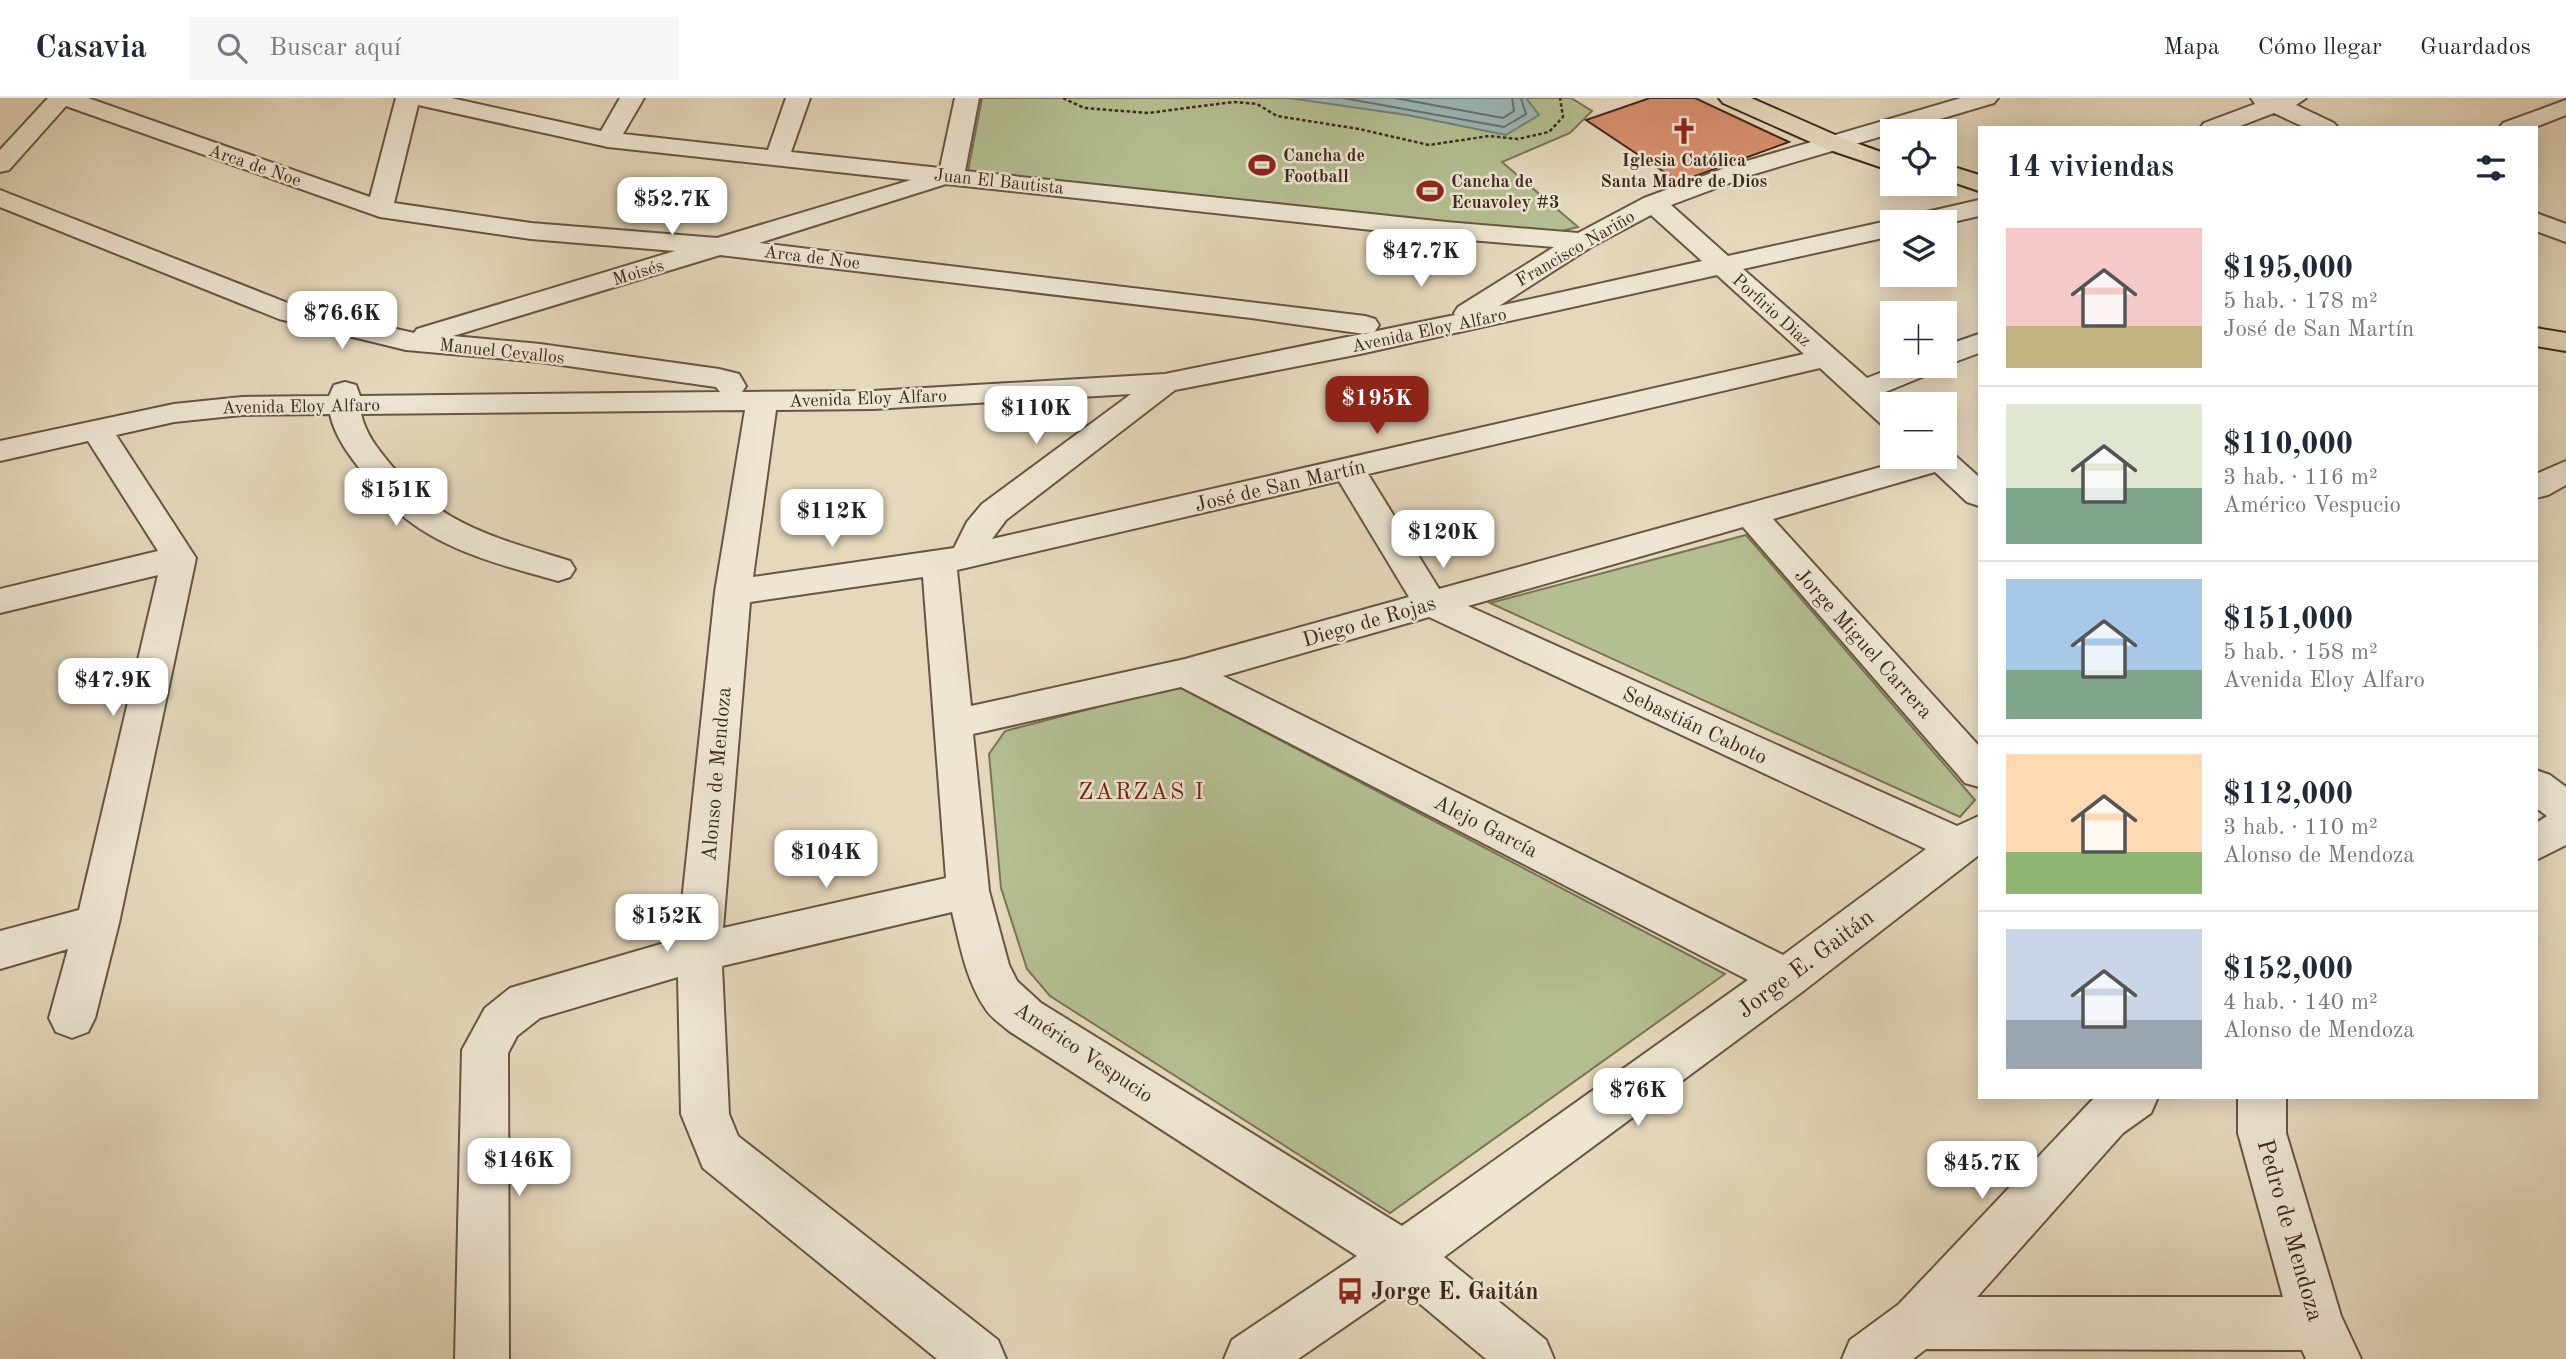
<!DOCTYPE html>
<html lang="es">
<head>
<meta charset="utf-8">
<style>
  :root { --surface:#fff; --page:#f6f6f7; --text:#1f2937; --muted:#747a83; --line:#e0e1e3; --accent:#8f2418 }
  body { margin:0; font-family:"Old Standard TT",serif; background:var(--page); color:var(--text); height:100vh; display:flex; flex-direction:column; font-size:26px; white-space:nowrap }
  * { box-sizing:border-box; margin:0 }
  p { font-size:23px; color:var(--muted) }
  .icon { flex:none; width:38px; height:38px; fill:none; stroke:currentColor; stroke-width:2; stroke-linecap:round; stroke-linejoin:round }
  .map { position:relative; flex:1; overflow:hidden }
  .details { position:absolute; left:1978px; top:28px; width:560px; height:973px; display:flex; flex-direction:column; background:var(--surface); border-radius:0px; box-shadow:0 4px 18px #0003 }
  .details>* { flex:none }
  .tools { position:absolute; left:1880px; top:21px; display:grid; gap:14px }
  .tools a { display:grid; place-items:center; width:77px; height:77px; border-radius:0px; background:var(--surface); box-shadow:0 4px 18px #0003; font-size:35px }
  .price { position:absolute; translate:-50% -60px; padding:0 16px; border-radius:14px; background:#fff; color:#222; font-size:23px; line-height:46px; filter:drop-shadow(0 2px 4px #0008) }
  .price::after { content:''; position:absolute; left:50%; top:42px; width:21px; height:16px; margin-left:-10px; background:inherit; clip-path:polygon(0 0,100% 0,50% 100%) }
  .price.current { background:var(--accent); color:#fff }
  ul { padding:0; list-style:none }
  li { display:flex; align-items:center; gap:21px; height:175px; padding:0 28px }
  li+li { border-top:2px solid var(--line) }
  li span { display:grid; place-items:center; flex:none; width:196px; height:140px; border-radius:0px; color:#555 }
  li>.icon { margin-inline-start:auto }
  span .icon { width:84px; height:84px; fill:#fffc; stroke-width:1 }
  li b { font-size:30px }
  h2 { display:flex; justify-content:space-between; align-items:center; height:84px; padding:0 28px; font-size:30px }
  header { display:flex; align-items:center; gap:42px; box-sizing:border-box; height:98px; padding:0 35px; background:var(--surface); border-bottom:2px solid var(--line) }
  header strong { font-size:33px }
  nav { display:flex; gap:38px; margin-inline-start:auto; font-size:24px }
  .search { width:490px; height:63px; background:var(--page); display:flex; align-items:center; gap:18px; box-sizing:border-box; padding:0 24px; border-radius:0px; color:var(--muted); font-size:26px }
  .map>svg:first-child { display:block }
  .green { fill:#b4bf91; stroke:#797456; stroke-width:2 }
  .water { fill:#98b8b8; stroke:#747f79; stroke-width:2 }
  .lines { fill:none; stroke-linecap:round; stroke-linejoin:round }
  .shore { stroke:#6b7069; stroke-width:2 }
  .building { fill:#d78f6e; stroke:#3e291a; stroke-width:2 }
  .minor-casing { stroke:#685542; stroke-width:4 }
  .major-casing { stroke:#3e291a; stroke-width:4 }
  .path { stroke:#3e291a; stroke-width:2.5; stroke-dasharray:3.5 2.5; stroke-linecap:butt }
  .minor { fill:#eee6d3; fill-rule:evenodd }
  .major { fill:#e5d8bc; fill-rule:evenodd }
  .labels { text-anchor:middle; stroke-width:5; stroke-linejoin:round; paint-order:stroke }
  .far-poi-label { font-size:18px; font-weight:bold; fill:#3e291a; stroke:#eee6d3; text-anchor:start }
  .far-street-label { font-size:18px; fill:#3e291a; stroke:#eee6d3 }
  .street-label { font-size:21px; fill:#3e291a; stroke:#eee6d3 }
  .neighbourhood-label { font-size:23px; letter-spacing:2px; fill:#7a1f14; stroke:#eee6d3 }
  .near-street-label { font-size:24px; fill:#3e291a; stroke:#eee6d3 }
  .near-poi-label { font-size:24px; font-weight:bold; fill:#3e291a; stroke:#eee6d3; text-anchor:start }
</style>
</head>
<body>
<header>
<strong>Casavia</strong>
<div class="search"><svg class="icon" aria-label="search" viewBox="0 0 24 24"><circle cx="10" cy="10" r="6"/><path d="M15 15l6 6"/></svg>Buscar aquí</div>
<nav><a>Mapa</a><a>Cómo llegar</a><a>Guardados</a></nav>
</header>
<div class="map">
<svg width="2566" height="1261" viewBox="0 0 2566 1261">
  <rect width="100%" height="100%" fill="#e5d8bc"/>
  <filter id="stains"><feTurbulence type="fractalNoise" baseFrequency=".00286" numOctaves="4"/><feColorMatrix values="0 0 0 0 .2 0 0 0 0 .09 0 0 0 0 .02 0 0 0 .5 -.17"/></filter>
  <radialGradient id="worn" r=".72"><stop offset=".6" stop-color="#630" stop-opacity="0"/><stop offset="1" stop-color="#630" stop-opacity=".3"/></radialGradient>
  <!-- green -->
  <path class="green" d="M 982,0 L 1571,0 L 1592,13 L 1570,35 L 1502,64 L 1578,129 L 1550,136 L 968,73 Z
    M 1746,437 L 1975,702 L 1960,719 L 1490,505 Z
    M 1177,588 L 1725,876 L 1390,1115 L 1050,898 L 1027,871 L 1001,790 L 989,656 L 1005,633 Z"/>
  <!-- water -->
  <path class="water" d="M 1289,0 L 1526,0 L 1539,17 L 1506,37 L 1407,17 Z"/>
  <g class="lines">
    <!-- shore -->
    <path class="shore" d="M 1343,0 L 1504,29 L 1526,16 L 1521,0
      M 1395,0 L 1503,20 L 1514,13 L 1512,0"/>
  </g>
  <!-- building -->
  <path class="building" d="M 1650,0 L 1695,0 L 1789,44 L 1679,84 L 1586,22 Z"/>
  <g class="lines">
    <defs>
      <path id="minor" d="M 48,0 L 88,0 L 370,99 L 396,0 L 451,0 L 601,33 L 620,0 L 644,0 L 623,36 L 768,52 L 786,0 L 810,0 L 791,54 L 940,70 L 955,0 L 979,0 L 965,73 L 1446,124 L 1578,135 L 1644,100 L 1733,67 L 1961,0 L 1998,0 L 1994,5 L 1751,77 L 1671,107 L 1728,158 L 1892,122 L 1901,124 L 1892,124 L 1892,138 L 1743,171 L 1867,280 L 1898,268 L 1938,268 L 1934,274 L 1883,295 L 1896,306 L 1892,306 L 1892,328 L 1881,326 L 1820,270 L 1368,376 L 1439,491 L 1917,359 L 1944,359 L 1944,351 L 1949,352 L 1979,379 L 1979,408 L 1967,404 L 1935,374 L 1773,421 L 1979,648 L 1979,689 L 1965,685 L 1743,429 L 1468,508 L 1957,728 L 1979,718 L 1979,757 L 1802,894 L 1444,1159 L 1546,1242 L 1554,1261 L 1486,1261 L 1401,1190 L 1298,1261 L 1224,1261 L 1232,1242 L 1357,1158 L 1009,933 C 1001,926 990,919 985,910 C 966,882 960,847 952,814 L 722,868 L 729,1016 L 738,1038 L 998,1242 L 1006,1261 L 937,1261 L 703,1070 L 681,1016 L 678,879 L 540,920 L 517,938 L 508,955 L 509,1261 L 455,1261 L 462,952 L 485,910 L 510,890 L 678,841 L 715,494 L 745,312 L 361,316 C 366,337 378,351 391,367 C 443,429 497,440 570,463 L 575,471 L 570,479 L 558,483 C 508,469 451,455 409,423 C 391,410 379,393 365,377 C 350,359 335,339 330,316 L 242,317 L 174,324 L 116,337 L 196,460 L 119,825 L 95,920 L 88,934 L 72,940 L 56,934 L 49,920 L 68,851 L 0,871 L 0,833 L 79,812 L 158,477 L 0,515 L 0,491 L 158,453 L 88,343 L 0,363 L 0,343 L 174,306 L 242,299 L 329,298 L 334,287 L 345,284 L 356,287 L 360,298 L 720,294 L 716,289 L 540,264 L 406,252 L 279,221 L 0,109 L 0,92 L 298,209 L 414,235 L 417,231 L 675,153 L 531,141 L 380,119 L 66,8 L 9,72 L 0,74 L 0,52 ZM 418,7 L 608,49 L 911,82 L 717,140 L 531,125 L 394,105 ZM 946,86 L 1446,140 L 1554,149 L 1458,209 L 1454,215 L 1455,217 L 1165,276 L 873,293 L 742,294 L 746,288 L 739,276 L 719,271 L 540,246 L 453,238 L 720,157 L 1251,220 L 1365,236 L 1375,233 L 1379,227 L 1375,221 L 1365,218 L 759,145 ZM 1651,117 L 1702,163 L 1499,208 L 1591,149 ZM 1717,177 L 1804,256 L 992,441 L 1006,422 L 1175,292 L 1360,256 ZM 1131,296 L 982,406 L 967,424 L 954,450 L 753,479 L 776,312 L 873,311 ZM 1339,383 L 1409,499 L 1185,561 L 971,608 L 957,472 ZM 923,479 L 946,780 L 723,830 L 750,504 ZM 1429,519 L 1926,751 L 1783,857 L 1223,578 ZM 1181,589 L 1748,882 L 1402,1128 L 1041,905 L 1017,883 L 1009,867 L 989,793 L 973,636 Z
        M 2306,0 L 2296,7 L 2334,25 L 2338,30 L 2306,30 L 2274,15 L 2235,30 L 2200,30 L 2204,25 L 2255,6 L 2251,0 Z
        M 2566,2 L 2566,17 L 2533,30 L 2499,30 L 2503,25 Z
        M 1979,102 L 1979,118 L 1944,126 L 1905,124 L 1909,118 Z
        M 2536,115 L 2566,126 L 2566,144 L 2536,133 Z
        M 1979,236 L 1979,255 L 1944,268 L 1944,248 Z
        M 2566,363 L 2566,387 L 2548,397 L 2536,400 L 2536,376 Z
        M 2536,672 L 2550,677 L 2566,689 L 2566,747 L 2536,762 L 2536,725 L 2547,718 L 2536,710 Z
        M 2095,999 L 2158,999 L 2151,1015 L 2123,1035 L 1977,1199 L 2283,1199 L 2238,1035 L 2238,999 L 2286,999 L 2286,1035 L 2341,1218 L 2361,1261 L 2306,1261 L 2302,1252 L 1926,1251 L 1913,1261 L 1842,1261 L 1850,1242 L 1899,1206 Z"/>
      <path id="major" d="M 1719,0 L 1751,0 L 1842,40 L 1892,58 L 1892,73 L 1824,50 L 1723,5 Z
        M 1944,66 L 1979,77 L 1979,93 L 1944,81 Z
        M 2536,230 L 2566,235 L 2566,253 L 2536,248 Z"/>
    </defs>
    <!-- minor casing -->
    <use href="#minor" class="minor-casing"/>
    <!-- major casing -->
    <use href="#major" class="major-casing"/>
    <!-- path -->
    <path class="path" d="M 1063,0 L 1084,10 L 1148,15 L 1233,4 L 1257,6 L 1277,18 L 1359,31 L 1429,47 L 1489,38 L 1518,41 L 1549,34 L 1563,19 L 1560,0"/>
    <!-- minor -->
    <use href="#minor" class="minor"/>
    <!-- major -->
    <use href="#major" class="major"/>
  </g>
  <!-- icons -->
  <defs>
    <symbol id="church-bare" viewBox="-9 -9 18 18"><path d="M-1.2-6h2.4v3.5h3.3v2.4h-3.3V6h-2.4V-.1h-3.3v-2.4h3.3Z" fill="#8f2418" stroke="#eee6d3" stroke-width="2.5" paint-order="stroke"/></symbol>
    <symbol id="stadium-bare" viewBox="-9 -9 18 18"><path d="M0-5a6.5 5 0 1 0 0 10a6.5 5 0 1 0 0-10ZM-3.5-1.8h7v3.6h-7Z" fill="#8f2418" stroke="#eee6d3" stroke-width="2.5" paint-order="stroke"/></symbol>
    <symbol id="bus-bare" viewBox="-9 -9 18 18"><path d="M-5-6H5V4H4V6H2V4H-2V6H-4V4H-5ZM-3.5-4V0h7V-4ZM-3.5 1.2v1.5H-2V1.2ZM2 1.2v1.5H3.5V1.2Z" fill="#8f2418" stroke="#eee6d3" stroke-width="2.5" paint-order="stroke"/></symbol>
  </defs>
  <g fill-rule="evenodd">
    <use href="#church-bare" x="1665" y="14" width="38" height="38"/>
    <use href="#stadium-bare" x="1243" y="48" width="38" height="38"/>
    <use href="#stadium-bare" x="1411" y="74" width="38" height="38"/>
    <use href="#bus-bare" x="1331" y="1174" width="38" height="38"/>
  </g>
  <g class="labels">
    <!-- far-poi labels -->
    <g class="far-poi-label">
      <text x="1283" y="63">Cancha de<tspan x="1283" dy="21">Football</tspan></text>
      <text x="1684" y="68" text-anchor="middle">Iglesia Católica<tspan x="1684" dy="21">Santa Madre de Dios</tspan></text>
      <text x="1451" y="89">Cancha de<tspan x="1451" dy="21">Ecuavoley #3</tspan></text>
    </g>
    <!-- far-street labels -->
    <g class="far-street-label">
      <text transform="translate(255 67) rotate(19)" y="6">Arca de Noe</text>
      <text transform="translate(999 83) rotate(6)" y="6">Juan El Bautista</text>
      <text transform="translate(1575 150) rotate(-30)" y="6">Francisco Nariño</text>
      <text transform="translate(812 159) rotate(7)" y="6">Arca de Noe</text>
      <text transform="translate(638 174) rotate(-17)" y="6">Moisés</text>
      <text transform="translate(1772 212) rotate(42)" y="6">Porfirio Diaz</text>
      <text transform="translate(1429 232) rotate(-12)" y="6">Avenida Eloy Alfaro</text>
      <text transform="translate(502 253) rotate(6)" y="6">Manuel Cevallos</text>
      <text transform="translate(868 300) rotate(-2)" y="6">Avenida Eloy Alfaro</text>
      <text transform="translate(301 308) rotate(-1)" y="6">Avenida Eloy Alfaro</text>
    </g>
    <!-- street labels -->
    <g class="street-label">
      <text transform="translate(1280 387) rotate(-13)" y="7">José de San Martín</text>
      <text transform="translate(1369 523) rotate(-16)" y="7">Diego de Rojas</text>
      <text transform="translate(1864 545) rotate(48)" y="7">Jorge Miguel Carrera</text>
      <text transform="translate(1695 627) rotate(25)" y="7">Sebastián Caboto</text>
      <text transform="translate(716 676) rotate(-85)" y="7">Alonso de Mendoza</text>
      <text transform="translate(1486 728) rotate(27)" y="7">Alejo García</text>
      <text transform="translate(1084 954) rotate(34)" y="7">Américo Vespucio</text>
    </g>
    <!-- neighbourhood labels -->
    <g class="neighbourhood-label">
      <text x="1142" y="701">ZARZAS I</text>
    </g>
    <!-- near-street labels -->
    <g class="near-street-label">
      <text transform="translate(1805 865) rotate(-37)" y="8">Jorge E. Gaitán</text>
      <text transform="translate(2291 1132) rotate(74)" y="8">Pedro de Mendoza</text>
    </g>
    <!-- near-poi labels -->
    <g class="near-poi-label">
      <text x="1371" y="1201">Jorge E. Gaitán</text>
    </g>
  </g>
  <rect width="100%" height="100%" filter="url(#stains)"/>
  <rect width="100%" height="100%" fill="url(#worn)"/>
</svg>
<div class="tools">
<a><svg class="icon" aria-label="locate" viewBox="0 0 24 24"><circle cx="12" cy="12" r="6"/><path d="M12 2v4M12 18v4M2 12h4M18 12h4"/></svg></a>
<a><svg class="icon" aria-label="layers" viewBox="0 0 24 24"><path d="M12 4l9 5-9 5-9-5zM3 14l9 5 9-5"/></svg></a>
<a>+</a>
<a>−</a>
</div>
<b class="price" style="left:672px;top:139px">$52.7K</b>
<b class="price" style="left:1421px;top:191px">$47.7K</b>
<b class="price" style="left:342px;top:253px">$76.6K</b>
<b class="price current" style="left:1377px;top:338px">$195K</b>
<b class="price" style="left:1036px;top:348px">$110K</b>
<b class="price" style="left:396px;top:430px">$151K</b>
<b class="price" style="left:832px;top:451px">$112K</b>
<b class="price" style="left:1443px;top:472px">$120K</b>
<b class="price" style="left:113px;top:620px">$47.9K</b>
<b class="price" style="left:826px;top:792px">$104K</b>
<b class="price" style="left:667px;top:856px">$152K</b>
<b class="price" style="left:1638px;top:1030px">$76K</b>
<b class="price" style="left:519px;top:1100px">$146K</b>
<b class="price" style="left:1982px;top:1103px">$45.7K</b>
<section class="details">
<h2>14 viviendas<svg class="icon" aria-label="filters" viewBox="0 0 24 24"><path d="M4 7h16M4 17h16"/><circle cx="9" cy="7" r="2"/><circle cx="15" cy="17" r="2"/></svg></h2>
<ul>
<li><span style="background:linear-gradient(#f6c9c9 70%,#c2b280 0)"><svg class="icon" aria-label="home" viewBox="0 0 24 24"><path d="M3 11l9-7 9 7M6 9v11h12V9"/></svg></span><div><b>$195,000</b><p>5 hab. · 178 m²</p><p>José de San Martín</p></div></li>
<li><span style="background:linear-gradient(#dfe7d0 60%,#7fa58c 0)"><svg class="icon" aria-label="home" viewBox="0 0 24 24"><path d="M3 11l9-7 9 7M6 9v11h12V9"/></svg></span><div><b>$110,000</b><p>3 hab. · 116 m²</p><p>Américo Vespucio</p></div></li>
<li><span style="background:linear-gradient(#a9c7e8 65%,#7fa58c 0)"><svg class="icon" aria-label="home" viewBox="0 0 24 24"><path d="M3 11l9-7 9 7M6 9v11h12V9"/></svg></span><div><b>$151,000</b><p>5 hab. · 158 m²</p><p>Avenida Eloy Alfaro</p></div></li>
<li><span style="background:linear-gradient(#ffd9b3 70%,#8fb573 0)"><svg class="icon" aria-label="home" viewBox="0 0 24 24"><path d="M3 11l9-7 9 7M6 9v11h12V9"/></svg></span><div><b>$112,000</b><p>3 hab. · 110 m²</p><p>Alonso de Mendoza</p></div></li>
<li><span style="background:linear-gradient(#c9d6e8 65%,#9aa5b1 0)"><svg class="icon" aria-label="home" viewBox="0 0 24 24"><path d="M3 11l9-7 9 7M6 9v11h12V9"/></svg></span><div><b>$152,000</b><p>4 hab. · 140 m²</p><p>Alonso de Mendoza</p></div></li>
</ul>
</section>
</div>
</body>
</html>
